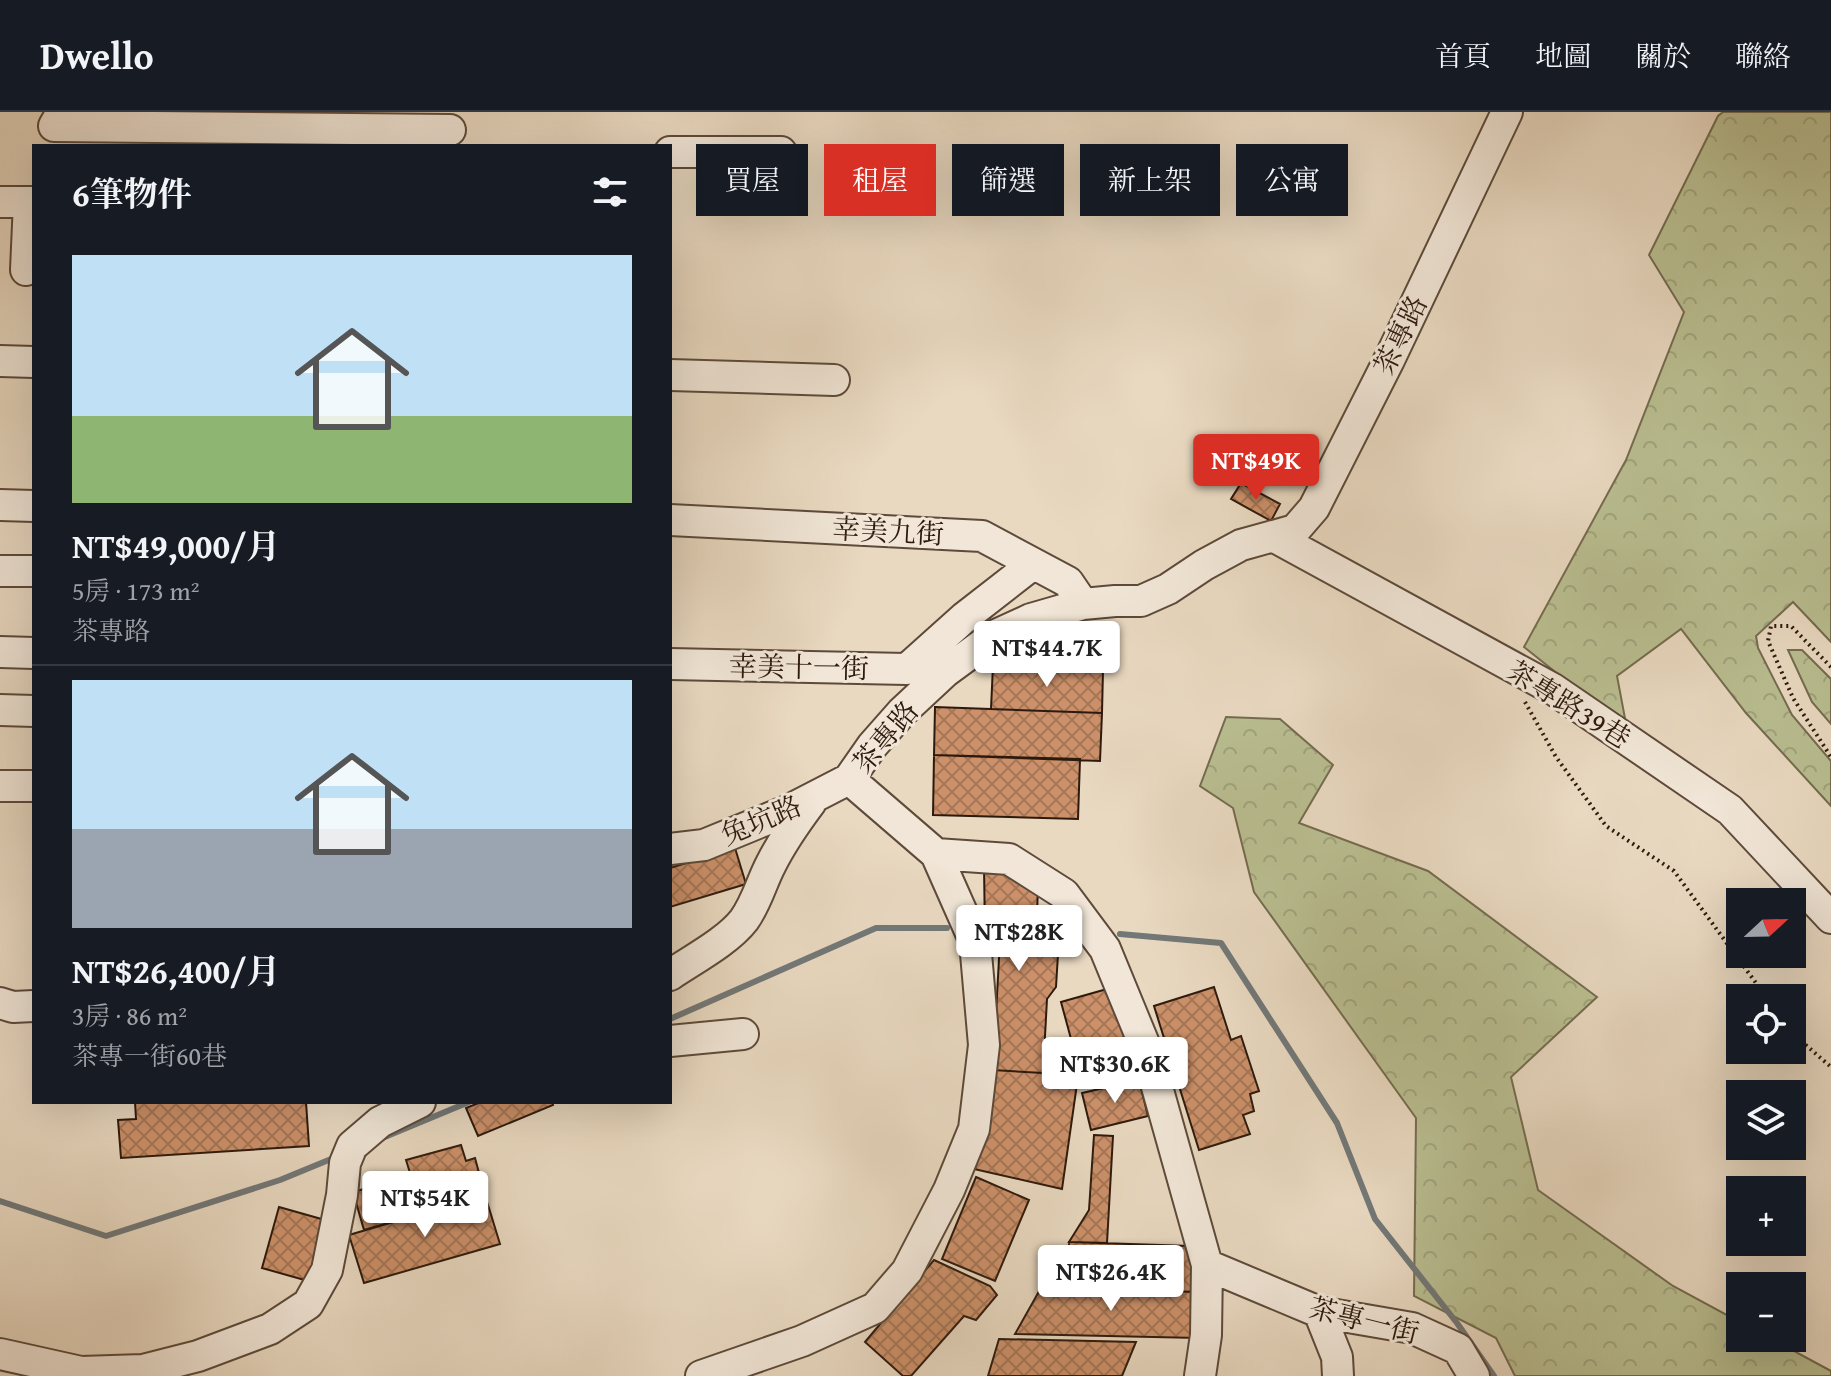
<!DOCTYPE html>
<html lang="zh-TW">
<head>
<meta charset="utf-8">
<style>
  :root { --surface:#171b24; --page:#20242c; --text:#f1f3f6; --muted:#9ea1a6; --line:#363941; --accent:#d93025 }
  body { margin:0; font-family:"Gentium Book Plus","Noto Serif TC",serif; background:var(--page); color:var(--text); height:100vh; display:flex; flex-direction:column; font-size:30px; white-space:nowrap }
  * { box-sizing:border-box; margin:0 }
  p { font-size:26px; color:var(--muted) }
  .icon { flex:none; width:44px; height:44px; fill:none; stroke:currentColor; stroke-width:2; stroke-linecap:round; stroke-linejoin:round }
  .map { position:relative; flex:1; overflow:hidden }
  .side { position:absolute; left:32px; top:32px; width:640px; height:960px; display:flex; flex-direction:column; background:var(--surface); border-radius:0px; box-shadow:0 8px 32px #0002 }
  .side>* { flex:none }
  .top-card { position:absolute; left:696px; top:32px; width:760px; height:72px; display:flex; gap:16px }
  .needle { width:52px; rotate:68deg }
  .fabs { position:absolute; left:1726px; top:776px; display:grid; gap:16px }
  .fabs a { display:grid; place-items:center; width:80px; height:80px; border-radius:0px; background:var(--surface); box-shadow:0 8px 32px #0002; font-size:40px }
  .price { position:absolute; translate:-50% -68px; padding:0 18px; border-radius:8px; background:#fff; color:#222; font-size:26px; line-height:52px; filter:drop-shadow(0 2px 4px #0008) }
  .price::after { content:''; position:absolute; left:50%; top:48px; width:24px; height:18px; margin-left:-12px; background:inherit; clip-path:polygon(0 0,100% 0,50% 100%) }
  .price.active { background:var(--accent); color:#fff }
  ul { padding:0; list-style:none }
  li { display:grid; align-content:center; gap:16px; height:424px; padding:0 40px }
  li+li { border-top:2px solid var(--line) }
  li span { display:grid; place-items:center; height:248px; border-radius:0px; color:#555 }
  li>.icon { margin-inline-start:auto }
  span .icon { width:144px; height:144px; fill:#fffc; stroke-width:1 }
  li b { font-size:34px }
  h2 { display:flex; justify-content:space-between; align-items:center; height:96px; padding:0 40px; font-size:34px }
  .pill { padding:0 28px; border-radius:0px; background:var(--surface); box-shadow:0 8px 32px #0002; font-size:28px; line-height:72px }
  .pill.active { background:var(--accent); color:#fff }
  header { display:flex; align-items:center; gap:48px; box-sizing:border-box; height:112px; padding:0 40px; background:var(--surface); border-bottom:2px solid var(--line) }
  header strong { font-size:38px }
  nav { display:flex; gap:44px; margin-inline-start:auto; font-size:28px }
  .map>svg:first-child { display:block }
  .forest { fill:url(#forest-crowns); stroke:#746c4f; stroke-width:2 }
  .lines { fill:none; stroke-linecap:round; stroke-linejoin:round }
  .stream { stroke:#727878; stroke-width:6 }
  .building { fill:url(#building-cross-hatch); stroke:#2e1a0d; stroke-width:2 }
  .minor-casing { stroke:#5d4a3a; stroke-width:34 }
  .path { stroke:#2e1a0d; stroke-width:4; stroke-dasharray:2 4; stroke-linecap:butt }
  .minor { stroke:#f1e6d7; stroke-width:30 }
  .labels { text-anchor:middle; stroke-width:6; stroke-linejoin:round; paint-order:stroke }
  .street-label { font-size:28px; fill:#2e1a0d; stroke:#f1e6d7 }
</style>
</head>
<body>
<header>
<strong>Dwello</strong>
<nav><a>首頁</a><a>地圖</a><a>關於</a><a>聯絡</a></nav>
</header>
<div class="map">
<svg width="1831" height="1264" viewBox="0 0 1831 1264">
  <defs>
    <pattern id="forest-crowns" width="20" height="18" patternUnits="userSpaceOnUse" patternTransform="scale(2)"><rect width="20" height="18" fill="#b9be91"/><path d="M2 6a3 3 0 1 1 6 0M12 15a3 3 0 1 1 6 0" fill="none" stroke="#9fa37c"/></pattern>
    <pattern id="building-cross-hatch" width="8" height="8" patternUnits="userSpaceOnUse" patternTransform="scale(2)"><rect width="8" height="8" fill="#cc916a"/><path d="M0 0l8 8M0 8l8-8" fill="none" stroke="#a67656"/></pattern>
  </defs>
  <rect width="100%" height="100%" fill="#e9d9c1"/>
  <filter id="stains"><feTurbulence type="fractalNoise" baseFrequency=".0025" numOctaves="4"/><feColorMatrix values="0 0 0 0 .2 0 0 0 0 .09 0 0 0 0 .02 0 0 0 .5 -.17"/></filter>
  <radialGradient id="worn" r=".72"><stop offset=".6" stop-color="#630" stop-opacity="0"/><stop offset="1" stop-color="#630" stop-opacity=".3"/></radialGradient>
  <!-- forest -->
  <path class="forest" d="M 1723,0 L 1831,0 L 1831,530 L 1793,490 L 1756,524 L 1758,536 L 1792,603 L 1831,649 L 1831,694 L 1746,601 L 1681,517 L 1617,564 L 1627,617 L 1524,535 L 1626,348 L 1684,200 L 1649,143 L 1718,4 Z
    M 1788,538 L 1802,538 L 1831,567 L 1831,612 L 1812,590 Z
    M 1226,605 L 1280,607 L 1333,653 L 1299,711 L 1428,759 L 1597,885 L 1511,965 L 1538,1078 L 1673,1174 L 1740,1210 L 1740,1226 L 1770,1226 L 1831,1259 L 1831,1264 L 1515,1264 L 1496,1226 L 1414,1184 L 1416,1006 L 1254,780 L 1233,696 L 1200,674 Z"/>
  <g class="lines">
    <!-- stream -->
    <path class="stream" d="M 1120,822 L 1221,831 L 1337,1011 L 1375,1107 L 1457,1211 L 1494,1264
      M 670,907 L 876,816 L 947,816
      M 380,1027 L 469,990
      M 0,1089 L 106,1124 L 280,1068 L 336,1045"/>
  </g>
  <!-- building -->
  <path class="building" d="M 1241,371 L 1280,392 L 1271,409 L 1231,387 Z
    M 993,553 L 1103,558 L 1102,601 L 991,597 Z
    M 935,595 L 1102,601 L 1100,649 L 934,643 Z
    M 934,643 L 1080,647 L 1078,707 L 933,703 Z
    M 735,736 L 746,772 L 670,795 L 670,756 Z
    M 984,754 L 1038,776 L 1036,825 L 1059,826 L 1056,875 L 1047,887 L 1043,961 L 993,958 L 1000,828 L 985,823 Z
    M 1114,875 L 1133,945 L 1080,960 L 1061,890 Z
    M 1214,875 L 1231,928 L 1241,924 L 1259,979 L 1250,982 L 1254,999 L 1243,1003 L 1250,1022 L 1199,1038 L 1154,894 Z
    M 993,958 L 1043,961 L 1077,972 L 1062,1077 L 974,1057 Z
    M 1139,968 L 1148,1004 L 1091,1018 L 1082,981 Z
    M 135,990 L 306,990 L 309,1034 L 121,1046 L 118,1008 L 136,1007 Z
    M 481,990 L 552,990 L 553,993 L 478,1024 L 466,996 Z
    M 1094,1023 L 1113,1024 L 1107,1131 L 1069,1130 L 1089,1098 Z
    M 461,1033 L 466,1049 L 475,1046 L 485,1083 L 364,1118 L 353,1080 L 411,1064 L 406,1048 Z
    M 976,1065 L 1029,1088 L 995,1169 L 942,1147 Z
    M 485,1083 L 500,1132 L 364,1171 L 349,1123 Z
    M 279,1095 L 325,1108 L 308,1169 L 262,1156 Z
    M 1069,1130 L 1190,1134 L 1194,1180 L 1068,1175 Z
    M 934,1148 L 990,1174 L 997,1183 L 976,1208 L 964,1204 L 911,1264 L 903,1264 L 865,1230 Z
    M 1042,1174 L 1194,1180 L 1198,1226 L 1015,1222 Z
    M 999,1227 L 1136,1230 L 1122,1264 L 988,1264 Z"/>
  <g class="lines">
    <defs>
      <path id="minor" d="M 62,0 L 54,14 L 450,18
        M 670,40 L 781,40
        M 0,90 L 34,90
        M 26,158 L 29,90
        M 0,249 L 34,250
        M 670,263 L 834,268
        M 0,393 L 34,394
        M 670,408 L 982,424 L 1068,470 L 1083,492
        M 1273,424 L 1553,577 L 1730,698 L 1831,806
        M 0,459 L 34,459
        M 0,540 L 34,541
        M 670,552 L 907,557 L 965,505 L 1033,452
        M 0,598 L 34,599
        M 0,674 L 34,674
        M 670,737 L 704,733 L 787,699 L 849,667 L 872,634 L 902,600 L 945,560 L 994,524 L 1031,507 L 1083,492 L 1115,489 L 1141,489 L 1168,477 L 1204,453 L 1241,433 L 1295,418 L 1314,396 L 1389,248 L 1507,0
        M 936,742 L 1009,747 L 1064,782 L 1105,837 L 1147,939 L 1207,1153 L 1206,1223 L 1200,1264
        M 670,863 C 692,848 728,829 744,808 C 757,790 761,771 771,752 C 782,730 796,710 811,690
        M 0,891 L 13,895 L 34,894
        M 670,929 L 743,922
        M 1207,1153 L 1319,1200 L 1412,1216 L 1458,1237 L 1474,1264
        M 1319,1200 L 1337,1245 L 1338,1264
        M 0,1242 L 81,1260 L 143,1258 L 198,1244 L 270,1217 L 308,1192 L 327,1158 L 342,1083 L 345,1051 L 352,1034 L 380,1010 L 420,990
        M 701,1264 L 802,1229 L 875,1196 L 907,1159 L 949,1078 L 974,1017 L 984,933 L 975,830 L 936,742 L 849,667"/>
    </defs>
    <!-- minor casing -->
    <use href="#minor" class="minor-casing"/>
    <!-- path -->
    <path class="path" d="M 1831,555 L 1791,514 L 1771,514 L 1768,529 L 1793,586 L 1831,645
      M 1525,590 L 1556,645 L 1606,714 L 1674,759 L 1767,886
      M 1792,921 L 1831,955"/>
    <!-- minor -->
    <use href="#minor" class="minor"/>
  </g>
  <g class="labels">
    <!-- street labels -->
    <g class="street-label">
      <text transform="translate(1400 223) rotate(-64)" y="10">茶專路</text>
      <text transform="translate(888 419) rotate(3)" y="10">幸美九街</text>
      <text transform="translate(799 555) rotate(1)" y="10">幸美十一街</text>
      <text transform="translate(1569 592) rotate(32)" y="10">茶專路39巷</text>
      <text transform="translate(885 625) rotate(-50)" y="10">茶專路</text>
      <text transform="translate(761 708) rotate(-23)" y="10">兔坑路</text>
      <text transform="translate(1364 1208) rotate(14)" y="10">茶專一街</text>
    </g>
  </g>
  <rect width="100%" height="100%" filter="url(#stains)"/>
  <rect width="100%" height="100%" fill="url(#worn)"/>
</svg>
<div class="fabs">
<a><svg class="needle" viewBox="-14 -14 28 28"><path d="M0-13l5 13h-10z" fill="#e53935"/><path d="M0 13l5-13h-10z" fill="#9ea1a6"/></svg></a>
<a><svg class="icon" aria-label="locate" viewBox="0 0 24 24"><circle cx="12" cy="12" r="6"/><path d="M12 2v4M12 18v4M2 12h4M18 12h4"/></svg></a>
<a><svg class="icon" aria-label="layers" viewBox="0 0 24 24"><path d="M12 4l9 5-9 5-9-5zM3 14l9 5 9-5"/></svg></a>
<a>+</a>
<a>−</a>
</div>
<b class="price active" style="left:1256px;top:390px">NT$49K</b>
<b class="price" style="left:1047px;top:577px">NT$44.7K</b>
<b class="price" style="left:1019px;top:861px">NT$28K</b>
<b class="price" style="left:1115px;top:993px">NT$30.6K</b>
<b class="price" style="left:425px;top:1127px">NT$54K</b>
<b class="price" style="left:1111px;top:1201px">NT$26.4K</b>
<div class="top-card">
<a class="pill">買屋</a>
<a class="pill active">租屋</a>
<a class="pill">篩選</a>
<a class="pill">新上架</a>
<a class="pill">公寓</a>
</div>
<section class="side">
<h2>6筆物件<svg class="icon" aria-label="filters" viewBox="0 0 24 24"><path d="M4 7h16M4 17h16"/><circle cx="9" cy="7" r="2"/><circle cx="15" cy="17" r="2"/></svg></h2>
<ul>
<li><span style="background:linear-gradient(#bfe0f5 65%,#8fb573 0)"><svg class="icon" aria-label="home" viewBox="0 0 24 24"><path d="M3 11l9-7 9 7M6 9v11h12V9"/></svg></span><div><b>NT$49,000/月</b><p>5房 · 173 m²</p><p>茶專路</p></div></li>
<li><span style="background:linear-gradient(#bfe0f5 60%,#9aa5b1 0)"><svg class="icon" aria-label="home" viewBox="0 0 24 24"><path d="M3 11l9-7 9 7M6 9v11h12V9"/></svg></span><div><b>NT$26,400/月</b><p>3房 · 86 m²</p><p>茶專一街60巷</p></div></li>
</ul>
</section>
</div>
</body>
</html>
